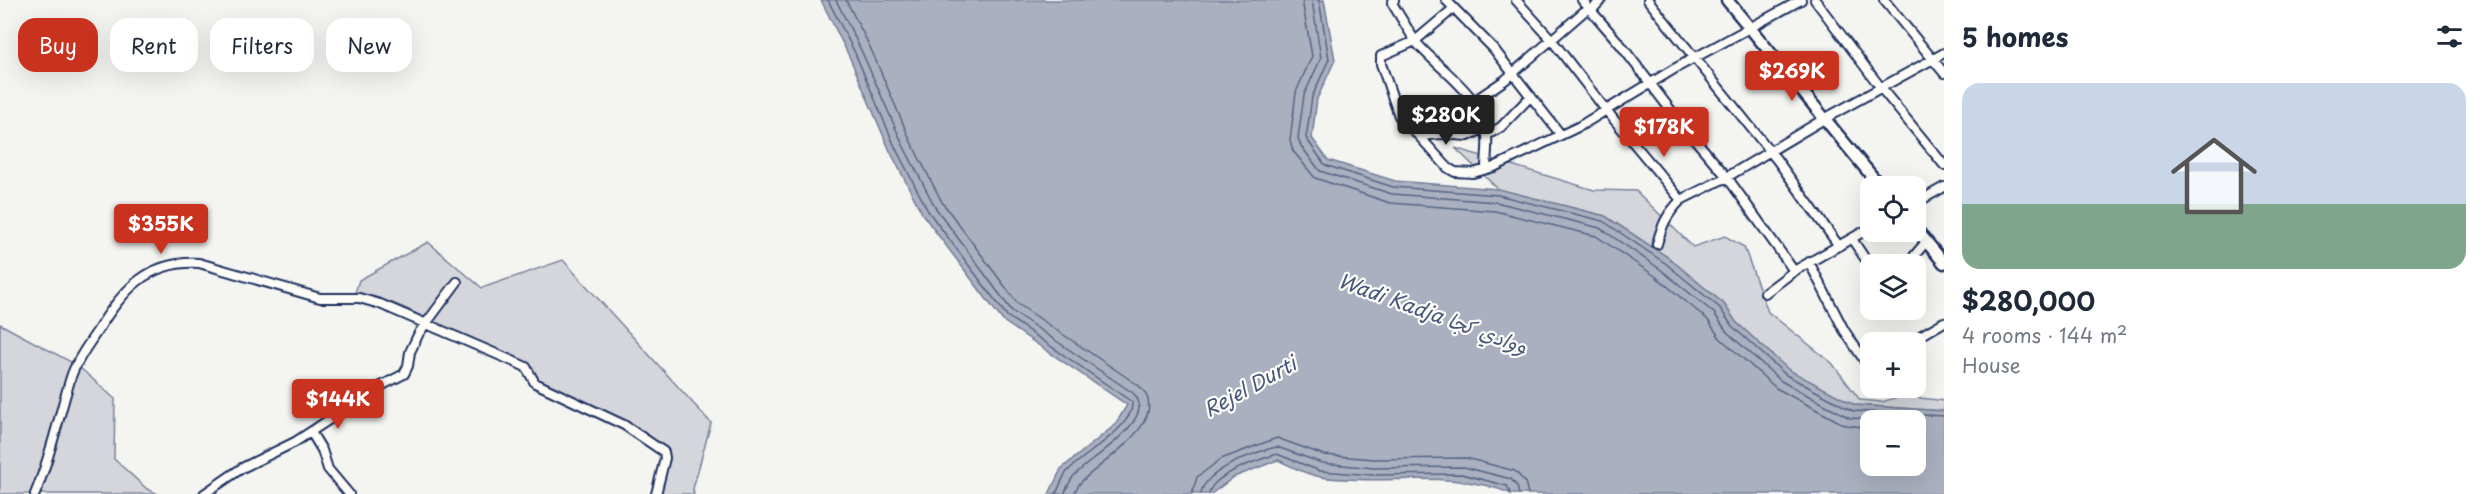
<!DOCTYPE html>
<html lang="en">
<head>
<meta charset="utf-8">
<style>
  :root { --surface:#fff; --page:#f2f2f3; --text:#1f2937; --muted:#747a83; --accent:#c8321e }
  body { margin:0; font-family:"Playpen Sans","Playpen Sans Arabic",sans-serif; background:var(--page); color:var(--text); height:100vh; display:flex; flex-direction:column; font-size:22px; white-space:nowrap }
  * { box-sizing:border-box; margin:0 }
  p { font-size:20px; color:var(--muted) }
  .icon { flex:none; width:33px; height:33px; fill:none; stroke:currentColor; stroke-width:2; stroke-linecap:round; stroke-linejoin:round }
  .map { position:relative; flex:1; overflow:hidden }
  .sheet { display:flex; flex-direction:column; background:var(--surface); width:540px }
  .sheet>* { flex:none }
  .banner { position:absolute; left:18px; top:18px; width:570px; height:54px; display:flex; gap:12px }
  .fabs { position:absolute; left:1860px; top:176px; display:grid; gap:12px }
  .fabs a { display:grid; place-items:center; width:66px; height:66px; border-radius:12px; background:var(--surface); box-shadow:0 6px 24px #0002; font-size:30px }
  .price { position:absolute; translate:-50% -51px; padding:0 14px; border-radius:6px; background:var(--accent); color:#fff; font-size:20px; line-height:39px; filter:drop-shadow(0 2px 3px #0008) }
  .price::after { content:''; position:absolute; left:50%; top:36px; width:18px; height:14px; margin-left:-9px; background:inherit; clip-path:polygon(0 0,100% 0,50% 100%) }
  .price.current { background:#222; color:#fff }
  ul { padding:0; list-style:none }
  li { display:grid; align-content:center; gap:12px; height:318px; padding:0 18px }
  li span { display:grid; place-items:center; height:186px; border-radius:18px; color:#555 }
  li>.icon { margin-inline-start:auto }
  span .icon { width:108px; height:108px; fill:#fffc; stroke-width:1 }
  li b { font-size:26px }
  h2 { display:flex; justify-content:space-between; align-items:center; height:72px; padding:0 18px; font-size:26px }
  .chip { padding:0 21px; border-radius:18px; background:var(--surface); box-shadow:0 6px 24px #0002; font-size:21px; line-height:54px }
  .chip.current { background:var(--accent); color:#fff }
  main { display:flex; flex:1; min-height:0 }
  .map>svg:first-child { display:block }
  .green { fill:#d4d6db; stroke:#78829c; stroke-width:1.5 }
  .water { fill:#aab0bf; stroke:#717c98; stroke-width:1.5; fill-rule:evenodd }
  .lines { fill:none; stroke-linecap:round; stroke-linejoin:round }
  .shore { stroke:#546385; stroke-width:1.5 }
  .minor-casing { stroke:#1b2f5e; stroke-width:12 }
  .secondary-casing { stroke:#1b2f5e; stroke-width:15 }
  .minor { stroke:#fdfcf7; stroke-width:8 }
  .secondary { stroke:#fdfcf7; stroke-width:10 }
  .labels { text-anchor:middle; stroke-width:4.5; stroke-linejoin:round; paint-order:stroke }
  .water-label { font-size:20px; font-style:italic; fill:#46567b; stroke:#fdfcf7 }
</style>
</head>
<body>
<main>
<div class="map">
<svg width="1944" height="494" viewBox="0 0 1944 494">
  <rect width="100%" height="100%" fill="#f4f4f1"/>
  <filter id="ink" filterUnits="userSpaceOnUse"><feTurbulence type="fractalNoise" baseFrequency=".0167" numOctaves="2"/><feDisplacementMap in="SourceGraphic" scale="12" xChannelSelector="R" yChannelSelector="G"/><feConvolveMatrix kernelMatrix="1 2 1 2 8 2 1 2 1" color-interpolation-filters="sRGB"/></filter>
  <g filter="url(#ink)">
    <!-- green -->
    <path class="green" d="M 1455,148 L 1594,190 L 1636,191 L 1693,247 L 1725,236 L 1744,247 L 1768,312 L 1832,363 L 1860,400 L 1882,402 L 1901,396 L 1938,400 L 1944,401 L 1944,411 L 1855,405 L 1788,370 L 1736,322 L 1724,304 L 1669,258 L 1605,216 L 1498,189 Z
      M 428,242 L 482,288 L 563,260 L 711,423 L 693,489 L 694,494 L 657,494 L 666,458 L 660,448 L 536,382 L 526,367 L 430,322 C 409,308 381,297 355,293 L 359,280 Z
      M 0,324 L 73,363 L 32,494 L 0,494 Z
      M 78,366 L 115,399 L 114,459 L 147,489 L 158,494 L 37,494 Z"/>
    <!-- water -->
    <path class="water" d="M 821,0 L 1324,0 L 1335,60 L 1317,99 L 1312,138 L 1328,160 L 1395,181 L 1498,189 L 1605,216 L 1669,258 L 1724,304 L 1736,322 L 1789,370 L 1855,405 L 1944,411 L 1944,494 L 1512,494 C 1453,468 1384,486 1321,477 C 1306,475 1291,466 1278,460 L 1234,477 L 1211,494 L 1049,494 L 1061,469 L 1115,425 L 1127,405 L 1003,321 L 923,215 L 890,151 L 849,56 ZM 1870,420 L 1916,420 L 1916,465 L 1870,465 Z"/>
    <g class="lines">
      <!-- shore -->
      <path class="shore" d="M 828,0 L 855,53 L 896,149 L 928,211 L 1007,316 L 1132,402 C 1135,428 1080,455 1066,473 C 1062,479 1059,487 1056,494
        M 836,0 L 861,50 L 903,145 L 935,207 L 1012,311 L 1133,393 C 1161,419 1086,460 1073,477 C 1069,482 1067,489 1064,494
        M 846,0 L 870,47 L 911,142 L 942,202 L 1018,304 L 1138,385 C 1177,418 1100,462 1081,482 C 1078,485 1076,490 1074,494
        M 1302,0 L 1312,56 L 1296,92 L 1290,140 L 1293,151 L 1315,178 L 1390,203 L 1495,211 L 1596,236 L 1655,276 L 1707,319 L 1720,338 L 1776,388 L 1845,425 L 1870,428
        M 1312,0 L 1321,58 L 1304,95 L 1298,138 L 1301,146 L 1320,171 L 1392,194 L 1496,202 L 1600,228 L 1660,269 L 1714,313 L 1727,332 L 1781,381 L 1850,418 L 1884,420
        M 1319,0 L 1329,59 L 1312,97 L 1306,138 L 1325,165 L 1393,187 L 1498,195 L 1603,221 L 1665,263 L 1720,308 L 1732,326 L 1786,375 L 1853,411 L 1944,416
        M 1192,494 L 1197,477 L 1221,459 L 1277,438 L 1324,455 L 1374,459 L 1466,458 L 1515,471 L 1525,482 L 1528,494
        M 1201,494 C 1203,471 1257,451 1277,447 L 1322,463 L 1373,468 L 1464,467 L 1511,479 L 1517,486 L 1519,494
        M 1209,494 C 1211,475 1261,459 1277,454 L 1320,471 L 1373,475 L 1462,474 L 1507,486 L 1511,494"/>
      <defs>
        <path id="minor" d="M 1394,0 L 1392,3 L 1415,41 L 1454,8
          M 1446,0 L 1493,48 L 1561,135
          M 1516,0 L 1551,39 L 1606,110 L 1681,200 L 1727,177 L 1824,119 L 1944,53
          M 1582,0 L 1620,44 L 1679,121 L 1727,177 L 1794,271
          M 1648,0 L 1777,160 L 1839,246
          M 1815,0 L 1881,88 L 1944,165
          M 1884,0 L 1944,73
          M 1591,11 L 1601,0
          M 1474,101 L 1505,80 L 1588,8
          M 1485,128 L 1468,136 L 1441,134 L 1419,136 L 1399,116 L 1381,64 L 1381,56 L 1415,41 C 1439,70 1483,94 1487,136 C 1488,147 1486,158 1486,169
          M 1487,135 L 1501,127 L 1531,96
          M 1419,136 L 1448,168 L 1455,172 L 1473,173 L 1494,167 L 1580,126 L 1674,69 L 1801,0
          M 1916,203 L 1944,187
          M 1852,239 L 1870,266
          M 1657,244 C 1662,225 1667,214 1681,200
          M 1809,262 L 1844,330 L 1866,363 L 1870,364
          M 1907,264 L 1926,242
          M 1765,293 L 1794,271 L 1870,228
          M 1910,342 L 1944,322
          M 311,432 L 322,450 L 328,469 L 349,494
          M 35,494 C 51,456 59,414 72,374 C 78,358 88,345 98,330 C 122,291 148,260 199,263 L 320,298 L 359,298 L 380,304 L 508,359 L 526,367 L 535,383 L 624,425 L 664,452 L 665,458 L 656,494
          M 204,494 L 242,468 L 295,442 L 379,387 L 404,374 L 408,366 L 410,352 L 419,333 L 457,282"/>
        <path id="secondary" d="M 1727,0 L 1880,186
          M 1916,229 L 1944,263"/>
      </defs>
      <!-- minor casing -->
      <use href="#minor" class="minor-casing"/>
      <!-- secondary casing -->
      <use href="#secondary" class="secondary-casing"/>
      <!-- minor -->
      <use href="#minor" class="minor"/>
      <!-- secondary -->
      <use href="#secondary" class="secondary"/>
    </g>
  </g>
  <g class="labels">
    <!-- water labels -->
    <g class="water-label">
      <text transform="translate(1433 314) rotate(20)" y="7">Wadi Kadja ووادي كجا</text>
      <text transform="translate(1250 387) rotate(-29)" y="7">Rejel Durti</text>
    </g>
  </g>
</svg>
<div class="fabs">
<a><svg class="icon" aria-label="locate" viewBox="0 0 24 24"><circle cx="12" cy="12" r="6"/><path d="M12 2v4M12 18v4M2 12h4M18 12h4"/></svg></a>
<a><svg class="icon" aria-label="layers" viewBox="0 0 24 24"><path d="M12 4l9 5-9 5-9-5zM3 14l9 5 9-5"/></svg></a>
<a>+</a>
<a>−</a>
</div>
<b class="price" style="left:1792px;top:102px">$269K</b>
<b class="price current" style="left:1446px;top:146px">$280K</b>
<b class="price" style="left:1664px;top:158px">$178K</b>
<b class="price" style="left:161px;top:255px">$355K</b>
<b class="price" style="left:338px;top:430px">$144K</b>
<div class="banner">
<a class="chip current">Buy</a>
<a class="chip">Rent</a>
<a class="chip">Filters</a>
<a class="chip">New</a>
</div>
</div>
<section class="sheet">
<h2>5 homes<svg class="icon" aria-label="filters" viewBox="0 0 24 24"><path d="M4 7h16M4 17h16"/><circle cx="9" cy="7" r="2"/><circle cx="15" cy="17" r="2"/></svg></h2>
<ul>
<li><span style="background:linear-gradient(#c9d6e8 65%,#7fa58c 0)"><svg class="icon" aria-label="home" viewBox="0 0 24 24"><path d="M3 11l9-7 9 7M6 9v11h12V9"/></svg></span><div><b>$280,000</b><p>4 rooms · 144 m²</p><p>House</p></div></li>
</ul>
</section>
</main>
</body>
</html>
